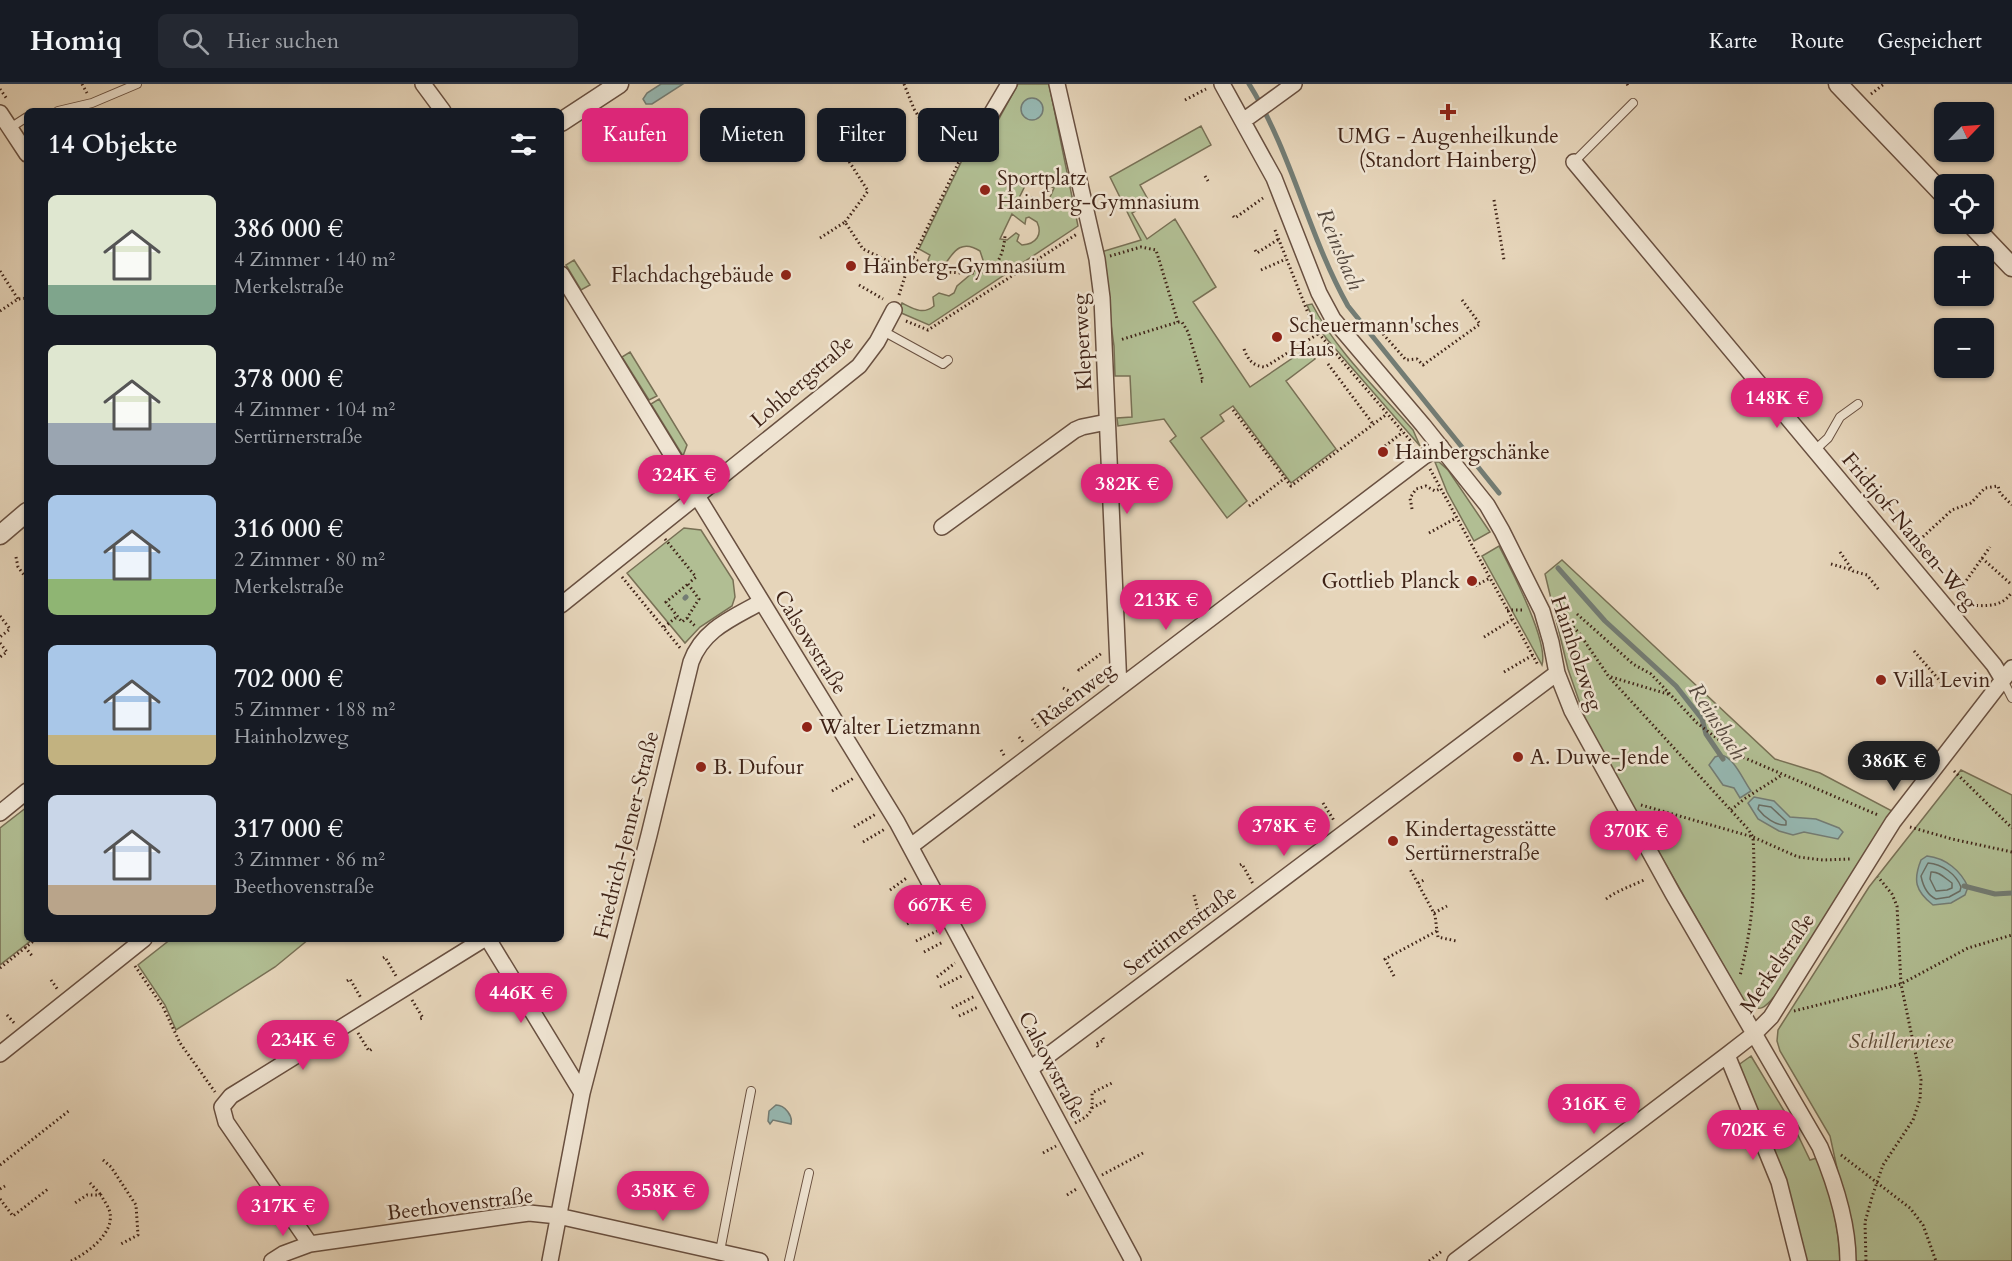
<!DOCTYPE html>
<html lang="de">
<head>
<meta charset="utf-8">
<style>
  :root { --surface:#171b24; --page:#242831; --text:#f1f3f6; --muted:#9ea1a6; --line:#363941; --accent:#db2777 }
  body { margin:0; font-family:Cardo,serif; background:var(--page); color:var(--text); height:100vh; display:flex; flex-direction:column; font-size:22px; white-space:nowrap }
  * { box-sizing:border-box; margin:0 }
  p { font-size:20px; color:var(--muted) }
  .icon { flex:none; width:33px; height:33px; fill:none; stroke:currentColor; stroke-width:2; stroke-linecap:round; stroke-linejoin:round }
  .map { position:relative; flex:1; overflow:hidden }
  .details { position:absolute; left:24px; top:24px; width:540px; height:834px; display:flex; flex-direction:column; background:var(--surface); border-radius:9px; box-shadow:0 2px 4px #0004 }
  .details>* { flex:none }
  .guide { position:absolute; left:582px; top:24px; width:570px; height:54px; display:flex; gap:12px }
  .needle { width:39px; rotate:65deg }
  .fabs { position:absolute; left:1934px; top:18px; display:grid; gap:12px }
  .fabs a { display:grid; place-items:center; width:60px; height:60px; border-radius:9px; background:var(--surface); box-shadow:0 2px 4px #0004; font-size:30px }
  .price { position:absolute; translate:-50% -51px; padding:0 14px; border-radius:21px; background:var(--accent); color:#fff; font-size:20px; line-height:39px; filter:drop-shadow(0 2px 3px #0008) }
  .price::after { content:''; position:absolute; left:50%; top:36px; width:18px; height:14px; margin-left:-9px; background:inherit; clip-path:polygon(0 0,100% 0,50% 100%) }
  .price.active { background:#222; color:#fff }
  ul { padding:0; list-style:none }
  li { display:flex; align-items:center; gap:18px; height:150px; padding:0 24px }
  li span { display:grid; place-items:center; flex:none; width:168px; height:120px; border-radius:9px; color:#555 }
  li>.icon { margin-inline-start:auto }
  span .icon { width:72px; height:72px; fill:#fffc; stroke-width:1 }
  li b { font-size:26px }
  h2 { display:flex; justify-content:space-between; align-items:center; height:72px; padding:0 24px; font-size:26px }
  .tag { padding:0 21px; border-radius:9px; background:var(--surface); box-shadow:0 2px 4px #0004; font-size:21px; line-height:54px }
  .tag.active { background:var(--accent); color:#fff }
  header { display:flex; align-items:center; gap:36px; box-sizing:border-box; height:84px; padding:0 30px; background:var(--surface); border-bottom:2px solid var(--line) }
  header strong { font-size:28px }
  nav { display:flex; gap:33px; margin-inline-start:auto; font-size:21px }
  .search { width:420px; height:54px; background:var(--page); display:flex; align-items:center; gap:15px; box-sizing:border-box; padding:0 21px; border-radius:9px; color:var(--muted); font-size:22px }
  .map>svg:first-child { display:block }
  .green { fill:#b1be93; stroke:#787055; stroke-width:1.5; fill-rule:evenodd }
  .water { fill:#96b8b2; stroke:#737c74; stroke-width:1.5 }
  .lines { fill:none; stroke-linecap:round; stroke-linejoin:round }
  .shore { stroke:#6a6e64; stroke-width:1.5 }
  .stream { stroke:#737c74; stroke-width:5 }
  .service-casing { stroke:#695040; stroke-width:10 }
  .minor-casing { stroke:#695040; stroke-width:18 }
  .tertiary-casing { stroke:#695040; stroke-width:21 }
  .path { stroke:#3f2317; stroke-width:3; stroke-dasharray:1.5 3; stroke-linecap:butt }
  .service { stroke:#efe4d2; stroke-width:8 }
  .minor { stroke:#efe4d2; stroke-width:15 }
  .tertiary { stroke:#efe4d2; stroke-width:18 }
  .poi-dot { fill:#8f2418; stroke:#efe4d2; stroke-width:2 }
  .labels { text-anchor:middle; stroke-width:5; stroke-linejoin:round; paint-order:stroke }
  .poi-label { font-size:21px; fill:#3f2317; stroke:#efe4d2; text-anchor:start }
  .street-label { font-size:21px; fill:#3f2317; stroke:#efe4d2 }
  .park-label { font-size:21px; font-style:italic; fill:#5c4a36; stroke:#efe4d2 }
  .water-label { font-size:22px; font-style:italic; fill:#55483e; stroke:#efe4d2 }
</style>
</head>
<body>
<header>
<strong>Homiq</strong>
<div class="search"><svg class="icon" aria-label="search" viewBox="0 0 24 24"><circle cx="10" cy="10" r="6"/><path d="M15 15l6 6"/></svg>Hier suchen</div>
<nav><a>Karte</a><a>Route</a><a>Gespeichert</a></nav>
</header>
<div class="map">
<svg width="2012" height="1177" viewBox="0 0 2012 1177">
  <rect width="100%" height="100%" fill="#e6d5ba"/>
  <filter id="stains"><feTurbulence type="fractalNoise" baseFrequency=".00333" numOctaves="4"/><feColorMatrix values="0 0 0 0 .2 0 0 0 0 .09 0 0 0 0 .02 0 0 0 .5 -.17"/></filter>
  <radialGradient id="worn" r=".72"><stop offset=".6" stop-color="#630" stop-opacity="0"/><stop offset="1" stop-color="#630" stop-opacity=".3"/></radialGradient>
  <!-- green -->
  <path class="green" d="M 1018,0 L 1049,0 L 1078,142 L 929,241 L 899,228 L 902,219 C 914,225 923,231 934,222 L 933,213 L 939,209 L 949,212 L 954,209 L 957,202 L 984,179 L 980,167 C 946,145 948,207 928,176 L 930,171 L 919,165 L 982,35 L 995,42 ZM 1030,92 L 1054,104 L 1047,120 L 1032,113 L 1026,125 L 1016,120 ZM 1012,130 L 1025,140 L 1026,134 L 1029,133 L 1037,138 C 1043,151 1036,160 1022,161 L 1017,157 L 1019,151 L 1016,149 L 1007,156 L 1000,155 Z
    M 1201,42 L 1211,61 L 1140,101 L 1150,119 L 1132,129 L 1147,155 L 1175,135 L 1216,203 L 1193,218 L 1250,303 L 1306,265 L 1315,275 L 1286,297 L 1336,365 L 1291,399 L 1233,322 L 1220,331 L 1224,337 L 1201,354 L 1247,417 L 1227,434 L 1170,357 L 1176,352 L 1164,335 L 1118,342 L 1117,334 L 1132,333 L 1130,292 L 1115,292 L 1114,262 L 1101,168 L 1141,156 L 1110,93 Z
    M 574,176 L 590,201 L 581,206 L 566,181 Z
    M 1312,220 C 1336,267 1378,306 1413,346 L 1420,362 L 1326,254 L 1314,237 L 1307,221 Z
    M 630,268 L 657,312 L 649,316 L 622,273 Z
    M 659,315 L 687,361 L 683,372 L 651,320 Z
    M 1435,378 L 1439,378 L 1448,386 L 1490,448 L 1474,457 L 1447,408 Z
    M 684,444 L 701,446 L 733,496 L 735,513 L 732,522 L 700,543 L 685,559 L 627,489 Z
    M 1499,462 C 1511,485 1549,557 1542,581 L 1482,472 Z
    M 1562,476 L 1775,675 L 1820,689 L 1892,727 L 1778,908 C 1767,921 1762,931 1745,919 L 1628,714 L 1586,637 L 1568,585 L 1545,490 Z
    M 1961,686 L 2012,711 L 2012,1177 L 1853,1177 L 1853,1157 L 1830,1052 L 1780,967 L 1777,957 L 1778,946 L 1869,803 Z
    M 27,723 L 27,855 L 33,855 L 0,881 L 0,744 Z
    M 171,855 L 309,855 L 275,883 L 176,946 L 165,921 L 138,881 Z
    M 1751,972 L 1795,1045 L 1810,1076 L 1817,1074 C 1830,1107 1839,1141 1840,1177 L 1804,1177 L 1737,982 Z"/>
  <!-- water -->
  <path class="water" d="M 661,0 L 683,0 L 652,20 L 646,20 L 643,15 L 647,9 Z
    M1021 25a11 11 0 1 1 22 0a11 11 0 1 1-22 0Z
    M 1721,671 C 1734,673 1743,696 1751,707 L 1740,714 L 1734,704 L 1723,701 L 1709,681 L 1715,673 Z
    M 1754,713 L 1774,717 L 1790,733 L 1816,735 L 1839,744 L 1843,748 L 1838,755 L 1804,748 L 1793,751 L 1779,747 L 1758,735 L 1748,719 Z
    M 1927,772 C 1946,774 1961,787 1968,803 L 1965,811 L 1951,819 L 1933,821 C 1915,807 1913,796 1921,776 Z
    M 776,1021 C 785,1021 793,1032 791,1040 L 773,1036 L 770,1040 L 768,1037 L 769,1027 Z"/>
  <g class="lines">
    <!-- shore -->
    <path class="shore" d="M 1759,721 L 1771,723 L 1786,737 L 1786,741 C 1776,742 1764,733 1758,725 Z
      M 1928,779 C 1942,780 1956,790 1961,803 L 1960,807 L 1949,813 L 1936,815 C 1927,811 1923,802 1921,792 Z
      M 1931,788 C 1939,787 1946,795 1952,799 L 1952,804 L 1947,806 L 1936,807 L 1930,795 Z"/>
    <!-- stream -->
    <path class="stream" d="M 1249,0 C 1292,69 1308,151 1348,222 L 1499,409
      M 1558,484 L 1605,537 L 1676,602 L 1702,635 L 1706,650 L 1723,675
      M 685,514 L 686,513
      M 1964,802 L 1995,810 L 2012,809"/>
    <defs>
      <path id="service" d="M 58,27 L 92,19 L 137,0
        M 10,44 L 27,33
        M 1574,78 L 1633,19
        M 883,247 L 943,280 L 948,276
        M 1815,366 L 1828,354 L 1840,333 L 1858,320
        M 2003,596 L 2012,614
        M 720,1167 L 751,1007
        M 789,1177 L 809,1089"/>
      <path id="minor" d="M 423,0 L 443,27
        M 1057,0 L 1097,175 L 1102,214 L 1119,604
        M 1222,0 L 1274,94 L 1319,209 L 1333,235 L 1423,341 L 1487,421 L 1502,447 L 1542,527 L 1551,558 L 1557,589 L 1572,627 L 1673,810 L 1820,1063 C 1835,1099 1848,1138 1848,1177
        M 0,29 L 27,70
        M 990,32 L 1009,0
        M 1243,37 L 1294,0
        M 1574,78 L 1994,581 L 2003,596
        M 561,190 L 897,738 L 1133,1177
        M 942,443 L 1075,346 L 1082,343 L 1107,338
        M 561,521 L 859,282 L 877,258 L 894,226
        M 0,729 L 27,707
        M 911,762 L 1423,373 L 1441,363
        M 488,855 L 582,1009
        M 0,970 L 144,855
        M 1727,971 L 1779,1098 L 1799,1177
        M 1030,985 L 1557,589
        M 310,1160 L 226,1038 L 222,1023 L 231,1012 L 484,855
        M 272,1177 L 283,1170 L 310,1160 L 529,1129 L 558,1132 L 760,1177
        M 550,1177 L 582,1009 L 649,751 L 691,578 C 703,545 733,534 761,518
        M 1455,1177 L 1727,971 L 1754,950 L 1771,933 L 1893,738 L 2012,584"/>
      <path id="tertiary" d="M 1838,0 L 1944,111
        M 561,38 L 619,0
        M 1971,140 L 2012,183
        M 0,451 L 27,428"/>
    </defs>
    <!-- service casing -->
    <use href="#service" class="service-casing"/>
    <!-- minor casing -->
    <use href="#minor" class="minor-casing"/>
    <!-- tertiary casing -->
    <use href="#tertiary" class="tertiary-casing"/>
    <!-- path -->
    <path class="path" d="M 82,0 L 87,9
      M 904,0 L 914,25 L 922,38 L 963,69
      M 1627,0 L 1629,3
      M 0,5 L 7,15
      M 1871,10 L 1884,0
      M 1185,16 L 1206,5
      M 1205,92 L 1208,97
      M 1169,112 L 1172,117
      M 1494,116 L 1504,176
      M 1233,132 L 1235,134 L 1263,114
      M 845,138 L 868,107 L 827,43 L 854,24
      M 1275,146 L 1314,244 L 1415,362
      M 820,154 L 845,138 L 863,165 L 907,186
      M 1255,166 L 1257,169 L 1279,155
      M 1110,172 L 1141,163 L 1156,166 L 1178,238 L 1120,256
      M 913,174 C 923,180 934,191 946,188 C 979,190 1001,194 1005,152
      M 1261,186 L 1286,175
      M 0,187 L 18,215
      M 859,201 L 883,215
      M 899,211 L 907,186 L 977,40
      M 0,227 L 18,215 L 27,214
      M 906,237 L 928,246 L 1077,150
      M 1178,238 L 1182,238 L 1188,248 L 1203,297 L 1198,298
      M 1383,250 L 1406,276 L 1417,275 L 1423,281 L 1480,240 L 1462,216
      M 1244,265 C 1248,276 1253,282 1265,283 L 1318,250
      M 1328,280 L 1373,340
      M 1233,326 L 1291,402 L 1387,330
      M 1385,362 L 1403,348
      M 1430,385 L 1538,581
      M 1249,422 L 1285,394
      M 1412,425 L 1410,414 L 1416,405 L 1426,402 L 1435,407 L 1440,405
      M 1429,449 L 1456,434
      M 665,455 L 696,493 L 689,499
      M 1913,462 L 1952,426 L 1971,419 L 1985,404 L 1998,402 L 2000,409 L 2012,421
      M 1840,468 L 1853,487 L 1867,491 L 1879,506
      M 16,473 L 18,483 L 27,495
      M 1982,474 L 2012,501
      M 1831,480 L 1852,486
      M 622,493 L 681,565
      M 688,500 L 699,515 L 687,534 L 682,538 L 666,518 Z
      M 1475,502 L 1490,494
      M 1956,511 L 1990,463
      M 1963,521 C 1982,521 2000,526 2012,508
      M 1507,526 L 1524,526
      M 1577,530 L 1633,580 L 1651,590 L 1697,639 L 1740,672 L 1878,731
      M 0,532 L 10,545 L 0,553
      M 1564,533 L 1579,549 L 1609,593 L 1748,745 L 1753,753 C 1756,803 1752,843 1740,892
      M 687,534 L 696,543
      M 664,543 L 678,532
      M 1484,553 L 1513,535
      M 0,559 L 7,568 L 0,573
      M 1914,567 L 1941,598
      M 1078,585 L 1079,586 L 1102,569
      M 1504,588 L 1533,571
      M 1611,593 L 1671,611
      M 1063,604 L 1082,613
      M 1049,622 L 1057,633
      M 1032,635 L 1040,646
      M 1019,653 L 1024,659
      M 1001,666 L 1005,673
      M 1954,687 L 2012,744
      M 832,707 L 854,694
      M 1323,719 L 1335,738
      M 1641,721 L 1753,753 L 1798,773 L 1823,776 L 1851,775
      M 1731,726 L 1744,715 L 1782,691
      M 854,743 L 876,730
      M 1910,743 L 1952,755 L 2012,768
      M 863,758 L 885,745
      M 1240,781 L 1242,780 L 1253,800
      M 1418,799 L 1426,795
      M 890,806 L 908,793
      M 1194,811 L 1201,839
      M 1606,815 C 1618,806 1632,802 1646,795
      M 902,829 L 921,816
      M 1434,829 L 1447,822
      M 907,840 L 928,830
      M 1437,847 L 1438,853 L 1456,857
      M 916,857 L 937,847
      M 25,863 L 33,873
      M 924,868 L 943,858
      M 383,874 L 385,873 L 396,892
      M 135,882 L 163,923 L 180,959 L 215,1008
      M 0,884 L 36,855
      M 1394,892 L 1385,875 L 1437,847 L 1435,831 L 1410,785
      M 937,893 L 955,879
      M 51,896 L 58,906
      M 347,897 L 350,895 L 361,914
      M 940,903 L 964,891
      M 412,916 L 423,934 L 420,935
      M 1756,921 L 1784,879
      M 952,924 L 975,912
      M 1794,927 L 1901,900 L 1968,864 L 2012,851
      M 7,931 L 15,940
      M 959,932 L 978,923
      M 358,949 L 369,967 L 372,965
      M 1098,963 L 1096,960 L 1104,956 L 1102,952
      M 1092,1024 L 1107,1016
      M 1075,1039 C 1091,1031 1093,1028 1092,1009 L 1112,999
      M 1043,1069 L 1056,1062
      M 1841,1071 L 1910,1124 L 1923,1141 L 1936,1177
      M 103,1076 L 111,1083 L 136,1121 L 138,1151 L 119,1161
      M 0,1081 L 70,1026
      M 1102,1091 L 1143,1069
      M 90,1099 L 101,1111
      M 0,1105 L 5,1102
      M 1067,1111 L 1078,1104
      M 0,1115 L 13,1132 L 48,1105
      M 71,1177 C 87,1169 114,1150 110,1129 C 109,1123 104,1117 101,1111 L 87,1111 L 75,1119
      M 1429,1177 L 1442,1167
      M 1866,1177 L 1865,1138 L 1872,1113 L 1883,1081 L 1913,1036 L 1920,1015 L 1921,996 L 1901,900 L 1897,822 L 1892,810 L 1878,793"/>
    <!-- service -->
    <use href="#service" class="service"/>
    <!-- minor -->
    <use href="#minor" class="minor"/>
    <!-- tertiary -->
    <use href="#tertiary" class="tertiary"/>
  </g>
  <!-- markers -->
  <g class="poi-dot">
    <path d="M1445 19h6v6h6v6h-6v6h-6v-6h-6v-6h6z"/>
    <circle cx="985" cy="106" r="6"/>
    <circle cx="851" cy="182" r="6"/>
    <circle cx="786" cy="191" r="6"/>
    <circle cx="1277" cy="253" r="6"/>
    <circle cx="1383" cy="368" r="6"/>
    <circle cx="1472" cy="497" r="6"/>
    <circle cx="1881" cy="596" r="6"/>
    <circle cx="807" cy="643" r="6"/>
    <circle cx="1518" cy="673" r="6"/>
    <circle cx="701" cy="683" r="6"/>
    <circle cx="1393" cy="757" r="6"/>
  </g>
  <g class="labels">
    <!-- poi labels -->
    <g class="poi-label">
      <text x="1448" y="59" text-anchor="middle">UMG - Augenheilkunde<tspan x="1448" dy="24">(Standort Hainberg)</tspan></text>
      <text x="997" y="101">Sportplatz<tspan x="997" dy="24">Hainberg-Gymnasium</tspan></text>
      <text x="863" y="189">Hainberg-Gymnasium</text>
      <text x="774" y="198" text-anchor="end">Flachdachgebäude</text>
      <text x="1289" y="248">Scheuermann'sches<tspan x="1289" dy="24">Haus</tspan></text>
      <text x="1395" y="375">Hainbergschänke</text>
      <text x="1460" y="504" text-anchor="end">Gottlieb Planck</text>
      <text x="1893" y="603">Villa Levin</text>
      <text x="819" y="650">Walter Lietzmann</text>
      <text x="1530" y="680">A. Duwe-Jende</text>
      <text x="713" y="690">B. Dufour</text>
      <text x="1405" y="752">Kindertagesstätte<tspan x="1405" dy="24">Sertürnerstraße</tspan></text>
    </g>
    <!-- street labels -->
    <g class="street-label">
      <text transform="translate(1082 258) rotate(-93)" y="7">Kleperweg</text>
      <text transform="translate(802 297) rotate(-41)" y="7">Lohbergstraße</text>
      <text transform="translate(1910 447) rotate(50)" y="7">Fridtjof-Nansen-Weg</text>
      <text transform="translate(811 558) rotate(58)" y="7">Calsowstraße</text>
      <text transform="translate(1577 569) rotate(71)" y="7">Hainholzweg</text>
      <text transform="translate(1076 610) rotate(-37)" y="7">Rasenweg</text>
      <text transform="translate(626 751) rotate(-76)" y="7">Friedrich-Jenner-Straße</text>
      <text transform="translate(1180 846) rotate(-37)" y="7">Sertürnerstraße</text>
      <text transform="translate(1777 879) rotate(-56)" y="7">Merkelstraße</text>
      <text transform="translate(1052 981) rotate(62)" y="7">Calsowstraße</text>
      <text transform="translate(460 1120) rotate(-7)" y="7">Beethovenstraße</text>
    </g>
    <!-- park labels -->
    <g class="park-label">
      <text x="1901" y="964">Schillerwiese</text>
    </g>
    <!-- water labels -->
    <g class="water-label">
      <text transform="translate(1341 165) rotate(67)" y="8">Reinsbach</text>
      <text transform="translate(1718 637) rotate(57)" y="8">Reinsbach</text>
    </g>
  </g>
  <rect width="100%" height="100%" filter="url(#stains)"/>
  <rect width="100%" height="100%" fill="url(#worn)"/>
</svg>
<div class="fabs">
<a><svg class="needle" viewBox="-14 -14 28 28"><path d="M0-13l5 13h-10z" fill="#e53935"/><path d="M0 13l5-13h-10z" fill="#9ea1a6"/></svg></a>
<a><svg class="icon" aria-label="locate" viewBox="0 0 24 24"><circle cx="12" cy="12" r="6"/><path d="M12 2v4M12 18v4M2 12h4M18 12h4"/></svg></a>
<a>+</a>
<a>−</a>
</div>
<b class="price" style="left:1777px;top:345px">148K €</b>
<b class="price" style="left:684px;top:422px">324K €</b>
<b class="price" style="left:1127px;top:431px">382K €</b>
<b class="price" style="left:1166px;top:547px">213K €</b>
<b class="price active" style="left:1894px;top:708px">386K €</b>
<b class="price" style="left:1284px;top:773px">378K €</b>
<b class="price" style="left:1636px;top:778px">370K €</b>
<b class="price" style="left:940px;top:852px">667K €</b>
<b class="price" style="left:521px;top:940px">446K €</b>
<b class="price" style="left:303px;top:987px">234K €</b>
<b class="price" style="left:1594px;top:1051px">316K €</b>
<b class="price" style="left:1753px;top:1077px">702K €</b>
<b class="price" style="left:663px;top:1138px">358K €</b>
<b class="price" style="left:283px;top:1153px">317K €</b>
<div class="guide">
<a class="tag active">Kaufen</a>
<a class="tag">Mieten</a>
<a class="tag">Filter</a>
<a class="tag">Neu</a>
</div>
<section class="details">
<h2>14 Objekte<svg class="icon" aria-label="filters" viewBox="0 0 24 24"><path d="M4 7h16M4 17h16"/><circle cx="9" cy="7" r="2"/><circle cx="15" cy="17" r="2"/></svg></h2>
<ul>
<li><span style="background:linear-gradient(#dfe7d0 75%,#7fa58c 0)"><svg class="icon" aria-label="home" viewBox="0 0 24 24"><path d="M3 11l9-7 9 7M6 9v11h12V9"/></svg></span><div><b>386 000 €</b><p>4 Zimmer · 140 m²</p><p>Merkelstraße</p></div></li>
<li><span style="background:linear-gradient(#dfe7d0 65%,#9aa5b1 0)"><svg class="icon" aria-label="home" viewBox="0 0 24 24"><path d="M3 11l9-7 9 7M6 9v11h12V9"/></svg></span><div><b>378 000 €</b><p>4 Zimmer · 104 m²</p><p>Sertürnerstraße</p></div></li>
<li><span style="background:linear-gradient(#a9c7e8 70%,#8fb573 0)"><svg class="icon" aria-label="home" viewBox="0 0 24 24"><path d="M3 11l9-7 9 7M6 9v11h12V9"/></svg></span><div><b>316 000 €</b><p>2 Zimmer · 80 m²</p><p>Merkelstraße</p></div></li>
<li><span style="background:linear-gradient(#a9c7e8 75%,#c2b280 0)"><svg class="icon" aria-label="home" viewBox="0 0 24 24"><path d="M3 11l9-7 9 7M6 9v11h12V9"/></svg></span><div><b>702 000 €</b><p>5 Zimmer · 188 m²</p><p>Hainholzweg</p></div></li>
<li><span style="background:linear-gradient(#c9d6e8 75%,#b9a48a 0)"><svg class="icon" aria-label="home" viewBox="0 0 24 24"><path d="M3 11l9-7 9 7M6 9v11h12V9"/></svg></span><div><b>317 000 €</b><p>3 Zimmer · 86 m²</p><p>Beethovenstraße</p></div></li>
</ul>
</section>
</div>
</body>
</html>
